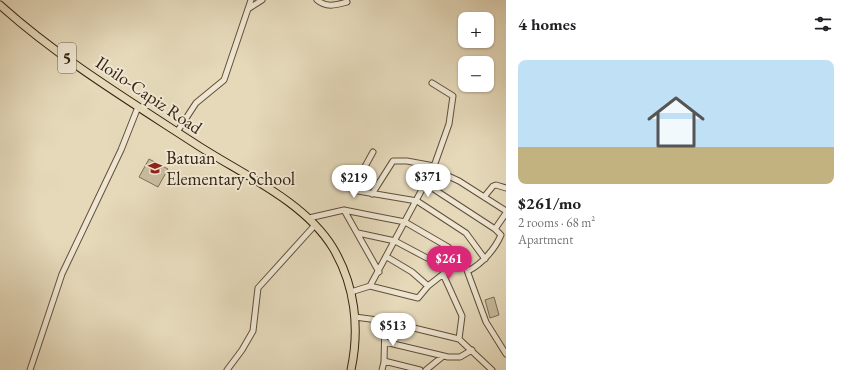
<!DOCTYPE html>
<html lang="en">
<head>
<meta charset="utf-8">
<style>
  :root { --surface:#fff; --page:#f6f6f6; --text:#202124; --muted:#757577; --line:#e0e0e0; --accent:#db2777 }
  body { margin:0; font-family:"EB Garamond",serif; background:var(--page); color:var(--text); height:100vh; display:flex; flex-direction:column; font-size:15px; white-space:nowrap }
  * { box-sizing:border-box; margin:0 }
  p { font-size:13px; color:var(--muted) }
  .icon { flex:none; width:22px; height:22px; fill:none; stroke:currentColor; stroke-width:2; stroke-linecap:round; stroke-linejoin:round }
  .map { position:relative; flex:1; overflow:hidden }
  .sheet { display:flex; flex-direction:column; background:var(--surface); width:340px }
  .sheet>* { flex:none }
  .tools { position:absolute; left:458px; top:12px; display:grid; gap:8px }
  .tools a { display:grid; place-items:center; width:36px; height:36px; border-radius:8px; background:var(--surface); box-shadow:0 1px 3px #0004; font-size:20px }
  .price { position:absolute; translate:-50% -34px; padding:0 9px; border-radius:14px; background:#fff; color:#222; font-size:13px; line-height:26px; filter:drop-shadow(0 1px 2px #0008) }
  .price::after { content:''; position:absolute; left:50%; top:24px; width:12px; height:9px; margin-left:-6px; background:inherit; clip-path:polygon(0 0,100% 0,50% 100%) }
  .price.selected { background:var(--accent); color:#fff }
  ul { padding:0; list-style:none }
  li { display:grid; align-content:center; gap:8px; height:212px; padding:0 12px }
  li+li { border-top:1px solid var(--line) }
  li span { display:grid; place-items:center; height:124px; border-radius:8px; color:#555 }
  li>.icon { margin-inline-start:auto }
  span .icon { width:72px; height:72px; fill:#fffc; stroke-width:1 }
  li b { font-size:17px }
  h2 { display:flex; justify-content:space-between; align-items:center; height:48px; padding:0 12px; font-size:17px }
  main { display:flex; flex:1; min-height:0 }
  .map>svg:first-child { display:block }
  .green { fill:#c7ba9d; stroke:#7e6e56 }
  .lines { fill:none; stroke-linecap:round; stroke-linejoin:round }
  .minor-casing { stroke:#62503a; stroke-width:7 }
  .highway-casing { stroke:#362310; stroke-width:9 }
  .minor { stroke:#eee6d2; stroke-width:5 }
  .highway { stroke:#e5d9ba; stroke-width:7 }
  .labels { text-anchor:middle; stroke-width:4; stroke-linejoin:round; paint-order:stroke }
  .shield { fill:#eee6d2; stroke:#6d5e4a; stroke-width:1 }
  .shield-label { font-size:17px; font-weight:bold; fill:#362310 }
  .street-label { font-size:18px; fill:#362310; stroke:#eee6d2 }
  .poi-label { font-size:18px; fill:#362310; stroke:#eee6d2; text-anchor:start }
</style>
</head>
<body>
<main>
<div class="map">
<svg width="506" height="370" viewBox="0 0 506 370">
  <rect width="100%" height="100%" fill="#e5d9ba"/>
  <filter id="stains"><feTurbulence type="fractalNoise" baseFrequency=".005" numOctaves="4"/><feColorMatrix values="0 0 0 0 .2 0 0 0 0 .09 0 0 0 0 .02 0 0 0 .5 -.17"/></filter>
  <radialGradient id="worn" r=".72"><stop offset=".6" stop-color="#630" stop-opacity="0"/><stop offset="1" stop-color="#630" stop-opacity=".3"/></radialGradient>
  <!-- green -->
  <path class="green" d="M 149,159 L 168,169 L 158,187 L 139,177 Z
    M 494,297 L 499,315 L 490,318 L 485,300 Z"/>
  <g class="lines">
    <defs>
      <path id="minor" d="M 317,0 C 326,8 336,5 347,2
        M 248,9 L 262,0
        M 177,132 L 196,103 L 224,80 L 251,0
        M 373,152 L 352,190 L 417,201 L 466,233 L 485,259
        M 433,169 L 459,181 L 506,211
        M 426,184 L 495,229
        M 372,194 L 393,161 L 407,161 L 434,166
        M 484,197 L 493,186 L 496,185 L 506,188
        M 344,210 L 379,272
        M 309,218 L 344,210 L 374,216 L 405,222 L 448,247 L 465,265 L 486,322 L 506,354
        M 358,233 L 395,241 L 427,258
        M 387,257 L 412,272 L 428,286
        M 468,271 C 482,264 495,249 501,235 L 495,229 L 506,213
        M 443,274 L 462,316 L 459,339
        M 370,286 L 418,298 L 428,286 L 461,260
        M 351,292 L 370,286 L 433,169 L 449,124 L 453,96 L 432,83
        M 355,317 L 385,321 L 459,339 L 492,370
        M 385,342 L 448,357 L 460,357 L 472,350
        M 384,361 L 420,370
        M 30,370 L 62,274 L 121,150 L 138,107
        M 227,370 L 242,350 L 253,331 L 258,288 L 315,225
        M 382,370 L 384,362 L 385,321
        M 426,370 L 442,357"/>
      <path id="highway" d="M 0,5 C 59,58 128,100 194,143 C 239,173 304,200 333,248 C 355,285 360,328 351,370"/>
    </defs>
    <!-- minor casing -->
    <use href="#minor" class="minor-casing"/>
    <!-- highway casing -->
    <use href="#highway" class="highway-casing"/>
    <!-- minor -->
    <use href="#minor" class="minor"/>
    <!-- highway -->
    <use href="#highway" class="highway"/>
  </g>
  <!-- icons -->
  <defs>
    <symbol id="school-bare" viewBox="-9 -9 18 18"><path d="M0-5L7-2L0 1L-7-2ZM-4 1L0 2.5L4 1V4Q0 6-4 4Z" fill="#8f2418" stroke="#eee6d2" stroke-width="2.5" paint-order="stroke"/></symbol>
  </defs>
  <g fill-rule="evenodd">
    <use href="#school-bare" x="145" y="158" width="20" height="20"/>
  </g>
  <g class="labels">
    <!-- shield labels -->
    <rect class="shield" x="58" y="43" width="18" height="30" rx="3"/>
    <g class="shield-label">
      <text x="67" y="64">5</text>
    </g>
    <!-- street labels -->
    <g class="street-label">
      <text transform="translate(149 95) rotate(34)" y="6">Iloilo-Capiz Road</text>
    </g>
    <!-- poi labels -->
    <g class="poi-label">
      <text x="166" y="164">Batuan<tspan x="166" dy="21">Elementary School</tspan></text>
    </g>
  </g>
  <rect width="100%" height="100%" filter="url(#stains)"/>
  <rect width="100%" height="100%" fill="url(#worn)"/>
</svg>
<div class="tools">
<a>+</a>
<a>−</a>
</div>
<b class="price" style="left:428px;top:198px">$371</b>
<b class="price" style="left:354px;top:199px">$219</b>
<b class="price selected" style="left:449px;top:280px">$261</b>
<b class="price" style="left:393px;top:347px">$513</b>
</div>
<section class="sheet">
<h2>4 homes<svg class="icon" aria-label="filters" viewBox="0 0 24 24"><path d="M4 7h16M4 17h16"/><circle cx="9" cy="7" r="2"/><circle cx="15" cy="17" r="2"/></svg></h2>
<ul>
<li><span style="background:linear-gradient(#bfe0f5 70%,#c2b280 0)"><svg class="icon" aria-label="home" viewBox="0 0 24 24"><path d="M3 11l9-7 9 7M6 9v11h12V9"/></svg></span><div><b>$261/mo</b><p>2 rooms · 68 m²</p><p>Apartment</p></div></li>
</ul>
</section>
</main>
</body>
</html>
